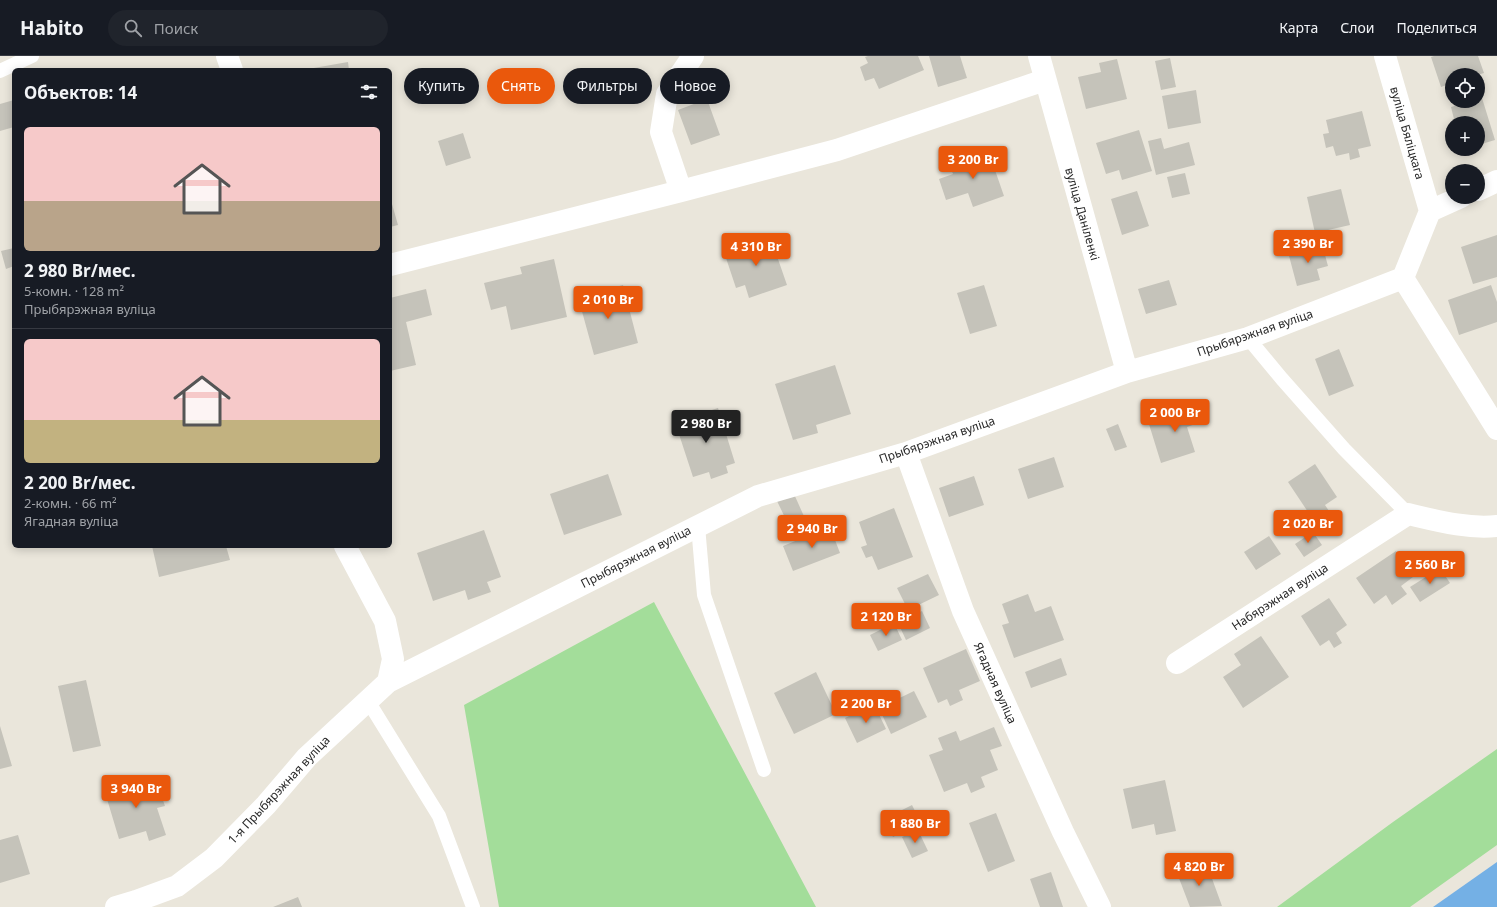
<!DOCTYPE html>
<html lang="ru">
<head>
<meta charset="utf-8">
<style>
  :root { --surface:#171b24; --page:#20242c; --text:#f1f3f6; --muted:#9ea1a6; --line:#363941; --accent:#ea580c }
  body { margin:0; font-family:"Noto Sans",sans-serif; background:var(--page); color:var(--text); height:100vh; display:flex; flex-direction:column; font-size:15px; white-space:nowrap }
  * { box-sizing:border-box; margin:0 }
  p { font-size:13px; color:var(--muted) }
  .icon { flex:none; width:22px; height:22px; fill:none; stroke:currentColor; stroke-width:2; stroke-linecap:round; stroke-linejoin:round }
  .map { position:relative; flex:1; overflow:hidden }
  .panel { position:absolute; left:12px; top:12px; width:380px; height:480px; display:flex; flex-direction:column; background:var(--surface); border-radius:6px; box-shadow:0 2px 10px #0003 }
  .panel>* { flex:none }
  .guide { position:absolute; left:404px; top:12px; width:380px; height:36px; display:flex; gap:8px }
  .buttons { position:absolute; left:1445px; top:12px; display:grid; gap:8px }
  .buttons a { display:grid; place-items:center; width:40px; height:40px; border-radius:50%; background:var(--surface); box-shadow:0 2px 10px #0003; font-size:20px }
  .price { position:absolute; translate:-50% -34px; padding:0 9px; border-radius:4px; background:var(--accent); color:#fff; font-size:13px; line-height:26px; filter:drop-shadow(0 1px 2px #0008) }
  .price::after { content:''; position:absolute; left:50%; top:24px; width:12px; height:9px; margin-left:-6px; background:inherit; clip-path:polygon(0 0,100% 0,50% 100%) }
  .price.on { background:#222; color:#fff }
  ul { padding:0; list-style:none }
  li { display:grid; align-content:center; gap:8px; height:212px; padding:0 12px }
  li+li { border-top:1px solid var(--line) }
  li span { display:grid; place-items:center; height:124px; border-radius:6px; color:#555 }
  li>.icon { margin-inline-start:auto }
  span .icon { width:72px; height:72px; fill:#fffc; stroke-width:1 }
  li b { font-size:17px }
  h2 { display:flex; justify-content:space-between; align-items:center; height:48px; padding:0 12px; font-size:17px }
  .tag { padding:0 14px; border-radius:18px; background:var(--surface); box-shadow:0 2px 10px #0003; font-size:14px; line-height:36px }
  .tag.on { background:var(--accent); color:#fff }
  header { display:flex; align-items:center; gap:24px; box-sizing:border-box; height:56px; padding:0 20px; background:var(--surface); border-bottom:1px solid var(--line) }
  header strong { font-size:19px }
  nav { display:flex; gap:22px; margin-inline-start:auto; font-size:14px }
  .search { width:280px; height:36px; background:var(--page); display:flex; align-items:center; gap:10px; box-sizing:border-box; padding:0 14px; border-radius:22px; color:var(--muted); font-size:15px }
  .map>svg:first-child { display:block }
  .green { fill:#a3dd9a }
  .water { fill:#74b0e5 }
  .building { fill:#c5c3ba }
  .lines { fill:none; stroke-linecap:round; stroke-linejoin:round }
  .service { stroke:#fff; stroke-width:14 }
  .minor { stroke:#fff; stroke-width:22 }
  .labels { text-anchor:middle; stroke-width:3.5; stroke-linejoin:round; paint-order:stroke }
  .street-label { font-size:12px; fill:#282828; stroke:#fff }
</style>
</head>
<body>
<header>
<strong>Habito</strong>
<div class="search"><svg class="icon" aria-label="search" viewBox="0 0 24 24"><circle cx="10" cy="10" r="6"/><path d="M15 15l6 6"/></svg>Поиск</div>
<nav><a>Карта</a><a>Слои</a><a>Поделиться</a></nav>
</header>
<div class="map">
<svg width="1497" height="851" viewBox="0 0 1497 851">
  <rect width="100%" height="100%" fill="#eae6db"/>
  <!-- green -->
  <path class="green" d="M 654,546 L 816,851 L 499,851 L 464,649 Z
    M 1497,693 L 1497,789 L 1410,851 L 1277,851 L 1393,766 Z"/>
  <!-- water -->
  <path class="water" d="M 1497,806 L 1497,851 L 1433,851 Z"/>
  <!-- building -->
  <path class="building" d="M 868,0 L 918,0 L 924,14 L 879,33 L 874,22 L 865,25 L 860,11 L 868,7 L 865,1 Z
    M 929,0 L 960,0 L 967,22 L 938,31 Z
    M 1434,0 L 1478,0 L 1484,17 L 1477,19 L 1452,19 L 1452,27 L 1441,31 L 1431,1 Z
    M 1170,2 L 1176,31 L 1161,34 L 1155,5 Z
    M 1117,3 L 1127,43 L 1086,53 L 1078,21 L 1101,16 L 1099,7 Z
    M 348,6 L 349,14 L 309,14 L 308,13 Z
    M 1196,34 L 1201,67 L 1168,73 L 1162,40 Z
    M 1482,42 L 1495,84 L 1478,89 L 1478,67 L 1455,67 L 1451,51 L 1471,45 L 1478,45 L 1478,43 Z
    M 707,43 L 720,79 L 691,89 L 678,54 Z
    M 14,44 L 14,71 L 0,75 L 0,48 Z
    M 1362,55 L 1371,90 L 1358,93 L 1360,101 L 1350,104 L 1349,97 L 1336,100 L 1333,90 L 1326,92 L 1323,78 L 1329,77 L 1326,64 Z
    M 1139,74 L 1152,115 L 1122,124 L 1119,114 L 1106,118 L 1096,87 Z
    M 463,77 L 471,102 L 446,110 L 438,85 Z
    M 1161,82 L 1164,93 L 1189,86 L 1195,109 L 1156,119 L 1148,85 Z
    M 988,94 L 1004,140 L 973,151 L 968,137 L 946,144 L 939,123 L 953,118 L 949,108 Z
    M 1185,117 L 1190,138 L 1172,142 L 1167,121 Z
    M 1341,133 L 1350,169 L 1315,177 L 1307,141 Z
    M 1137,135 L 1149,170 L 1122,179 L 1111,143 Z
    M 390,141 L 398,169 L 390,171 Z
    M 1497,179 L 1497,221 L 1473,228 L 1461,191 Z
    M 770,180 L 787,229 L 749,242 L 745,229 L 736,232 L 724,196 Z
    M 1322,188 L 1328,210 L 1317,213 L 1320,224 L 1297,230 L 1288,196 Z
    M 14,192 L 14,210 L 6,213 L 1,195 Z
    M 554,203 L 567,261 L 511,274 L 506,250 L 491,254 L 484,227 L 522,218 L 520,211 Z
    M 1169,224 L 1177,249 L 1146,258 L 1138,233 Z
    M 623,229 L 638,287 L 594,299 L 578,241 Z
    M 984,229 L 997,270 L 970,278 L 957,237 Z
    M 1491,229 L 1497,246 L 1497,266 L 1459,279 L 1448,244 Z
    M 426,233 L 432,259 L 406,266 L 416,309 L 390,315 L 390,242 Z
    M 1339,293 L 1354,330 L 1329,340 L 1315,303 Z
    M 835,309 L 851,358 L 816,369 L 818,377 L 793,384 L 775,328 Z
    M 1199,349 L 1204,365 L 1187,371 L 1195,396 L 1161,407 L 1148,365 Z
    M 718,352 L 735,407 L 726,410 L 728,417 L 711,423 L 709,416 L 693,421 L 675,366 Z
    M 1118,368 L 1127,391 L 1115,395 L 1106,373 Z
    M 1054,401 L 1064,431 L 1028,443 L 1018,413 Z
    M 1315,408 L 1337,441 L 1325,449 L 1331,458 L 1316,468 L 1288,426 Z
    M 608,418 L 622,459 L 564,479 L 550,438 Z
    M 974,420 L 984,449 L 949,461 L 939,432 Z
    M 794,438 L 807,467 L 791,474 L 777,445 Z
    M 894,452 L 913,501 L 878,514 L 872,500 L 866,502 L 861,491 L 867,489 L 859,466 Z
    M 830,471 L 840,497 L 793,515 L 783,490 Z
    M 484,474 L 501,521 L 487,526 L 491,536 L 468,544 L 465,534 L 433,545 L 417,497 Z
    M 1313,476 L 1322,489 L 1304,501 L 1295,488 Z
    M 1269,480 L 1281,498 L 1256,514 L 1244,496 Z
    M 152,490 L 226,490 L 230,504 L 159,521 Z
    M 1396,495 L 1413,521 L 1401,530 L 1407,538 L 1392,549 L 1386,539 L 1374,548 L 1356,522 Z
    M 1440,512 L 1450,527 L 1420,546 L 1410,531 Z
    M 928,518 L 939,539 L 908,554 L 897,532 Z
    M 1028,538 L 1035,556 L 1051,550 L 1064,584 L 1014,602 L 1002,569 L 1009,567 L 1002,548 Z
    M 1329,542 L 1347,569 L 1336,577 L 1342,587 L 1334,592 L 1329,584 L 1320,590 L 1301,560 Z
    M 922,555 L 930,572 L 906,584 L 898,567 Z
    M 894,567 L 902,584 L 878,595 L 870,579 Z
    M 1261,580 L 1289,621 L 1243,652 L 1223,621 L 1241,609 L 1234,598 Z
    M 966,593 L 980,625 L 959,634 L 963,644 L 950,650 L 947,643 L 938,647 L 923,612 Z
    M 1061,602 L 1067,619 L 1031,632 L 1025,616 Z
    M 816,616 L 836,658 L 794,678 L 774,637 Z
    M 86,624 L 101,690 L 73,696 L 58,630 Z
    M 914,635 L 927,661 L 891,678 L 879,652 Z
    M 874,648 L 886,673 L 857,687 L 845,662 Z
    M 0,670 L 12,710 L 0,713 Z
    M 994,671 L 1002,690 L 990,694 L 998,714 L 981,721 L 985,731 L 971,737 L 967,727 L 944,736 L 929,699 L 943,694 L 938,682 L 956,675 L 960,685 Z
    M 147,720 L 153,738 L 160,736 L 165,750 L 157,752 L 166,779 L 149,785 L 146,775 L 119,783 L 104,733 Z
    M 1165,724 L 1176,775 L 1156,779 L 1154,768 L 1132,773 L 1123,733 Z
    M 912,749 L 921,767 L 893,781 L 884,763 Z
    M 996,757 L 1015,805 L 988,816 L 969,767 Z
    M 918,774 L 928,795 L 912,802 L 902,781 Z
    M 18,779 L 30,818 L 0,827 L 0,784 Z
    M 1206,806 L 1222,850 L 1190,851 L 1177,817 Z
    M 1051,816 L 1063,851 L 1040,851 L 1030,823 Z
    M 298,841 L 302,851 L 273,851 Z"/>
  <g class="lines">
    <!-- service -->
    <path class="service" d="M 0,15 L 32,0
      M 1248,282 L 1282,323 L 1344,393 L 1408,458
      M 698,470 L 704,539 L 764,714
      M 368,645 L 439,760 L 473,851"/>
    <!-- minor -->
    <path class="minor" d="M 227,0 L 232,14
      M 1039,0 L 1127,316
      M 1385,0 L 1430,155
      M 1478,134 L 1497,125
      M 681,135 L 661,76 L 667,38 L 693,0
      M 390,209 L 681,135 L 837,94 L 1045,24
      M 1403,222 L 1497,373
      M 906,397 L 963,555 L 1063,776 L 1100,851
      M 345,490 L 385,565 L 393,603 L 388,626
      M 1177,607 L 1408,458 C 1438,465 1467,473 1497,470
      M 116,851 L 136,845 L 177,830 L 214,802 L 266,749 L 307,701 L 388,626 L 758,440 L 906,397 L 1127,316 L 1248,282 L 1403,222 L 1430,155 L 1461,141"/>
  </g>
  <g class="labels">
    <!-- street labels -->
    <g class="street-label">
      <text transform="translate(1407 77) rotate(74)" y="4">вуліца Бяліцкага</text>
      <text transform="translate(1082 158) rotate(74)" y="4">вуліца Даніленкі</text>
      <text transform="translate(1255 277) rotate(-19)" y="4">Прыбярэжная вуліца</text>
      <text transform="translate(937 384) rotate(-19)" y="4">Прыбярэжная вуліца</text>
      <text transform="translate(636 501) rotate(-27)" y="4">Прыбярэжная вуліца</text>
      <text transform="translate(1280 541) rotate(-33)" y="4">Набярэжная вуліца</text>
      <text transform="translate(995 627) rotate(66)" y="4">Ягадная вуліца</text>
      <text transform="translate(279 734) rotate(-47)" y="4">1-я Прыбярэжная вуліца</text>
    </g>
  </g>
</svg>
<div class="buttons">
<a><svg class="icon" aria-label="locate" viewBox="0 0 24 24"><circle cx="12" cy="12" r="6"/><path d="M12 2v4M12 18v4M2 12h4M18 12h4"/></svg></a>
<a>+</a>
<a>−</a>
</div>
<b class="price" style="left:973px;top:124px">3 200 Br</b>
<b class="price" style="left:1308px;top:208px">2 390 Br</b>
<b class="price" style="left:756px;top:211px">4 310 Br</b>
<b class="price" style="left:608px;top:264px">2 010 Br</b>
<b class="price" style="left:1175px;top:377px">2 000 Br</b>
<b class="price on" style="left:706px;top:388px">2 980 Br</b>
<b class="price" style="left:1308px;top:488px">2 020 Br</b>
<b class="price" style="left:812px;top:493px">2 940 Br</b>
<b class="price" style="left:1430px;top:529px">2 560 Br</b>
<b class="price" style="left:886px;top:581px">2 120 Br</b>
<b class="price" style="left:866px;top:668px">2 200 Br</b>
<b class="price" style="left:136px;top:753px">3 940 Br</b>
<b class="price" style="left:915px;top:788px">1 880 Br</b>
<b class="price" style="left:1199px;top:831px">4 820 Br</b>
<div class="guide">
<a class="tag">Купить</a>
<a class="tag on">Снять</a>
<a class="tag">Фильтры</a>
<a class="tag">Новое</a>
</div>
<section class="panel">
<h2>Объектов: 14<svg class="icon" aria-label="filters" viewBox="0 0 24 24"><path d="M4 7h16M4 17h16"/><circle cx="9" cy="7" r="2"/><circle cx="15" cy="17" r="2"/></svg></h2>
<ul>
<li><span style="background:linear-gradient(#f6c9c9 60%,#b9a48a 0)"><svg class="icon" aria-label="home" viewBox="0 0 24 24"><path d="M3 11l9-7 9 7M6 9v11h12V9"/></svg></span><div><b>2 980 Br/мес.</b><p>5-комн. · 128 m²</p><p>Прыбярэжная вуліца</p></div></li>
<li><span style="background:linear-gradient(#f6c9c9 65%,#c2b280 0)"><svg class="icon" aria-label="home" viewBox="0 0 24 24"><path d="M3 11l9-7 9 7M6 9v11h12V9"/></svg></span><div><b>2 200 Br/мес.</b><p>2-комн. · 66 m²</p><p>Ягадная вуліца</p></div></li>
</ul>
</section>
</div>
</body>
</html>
